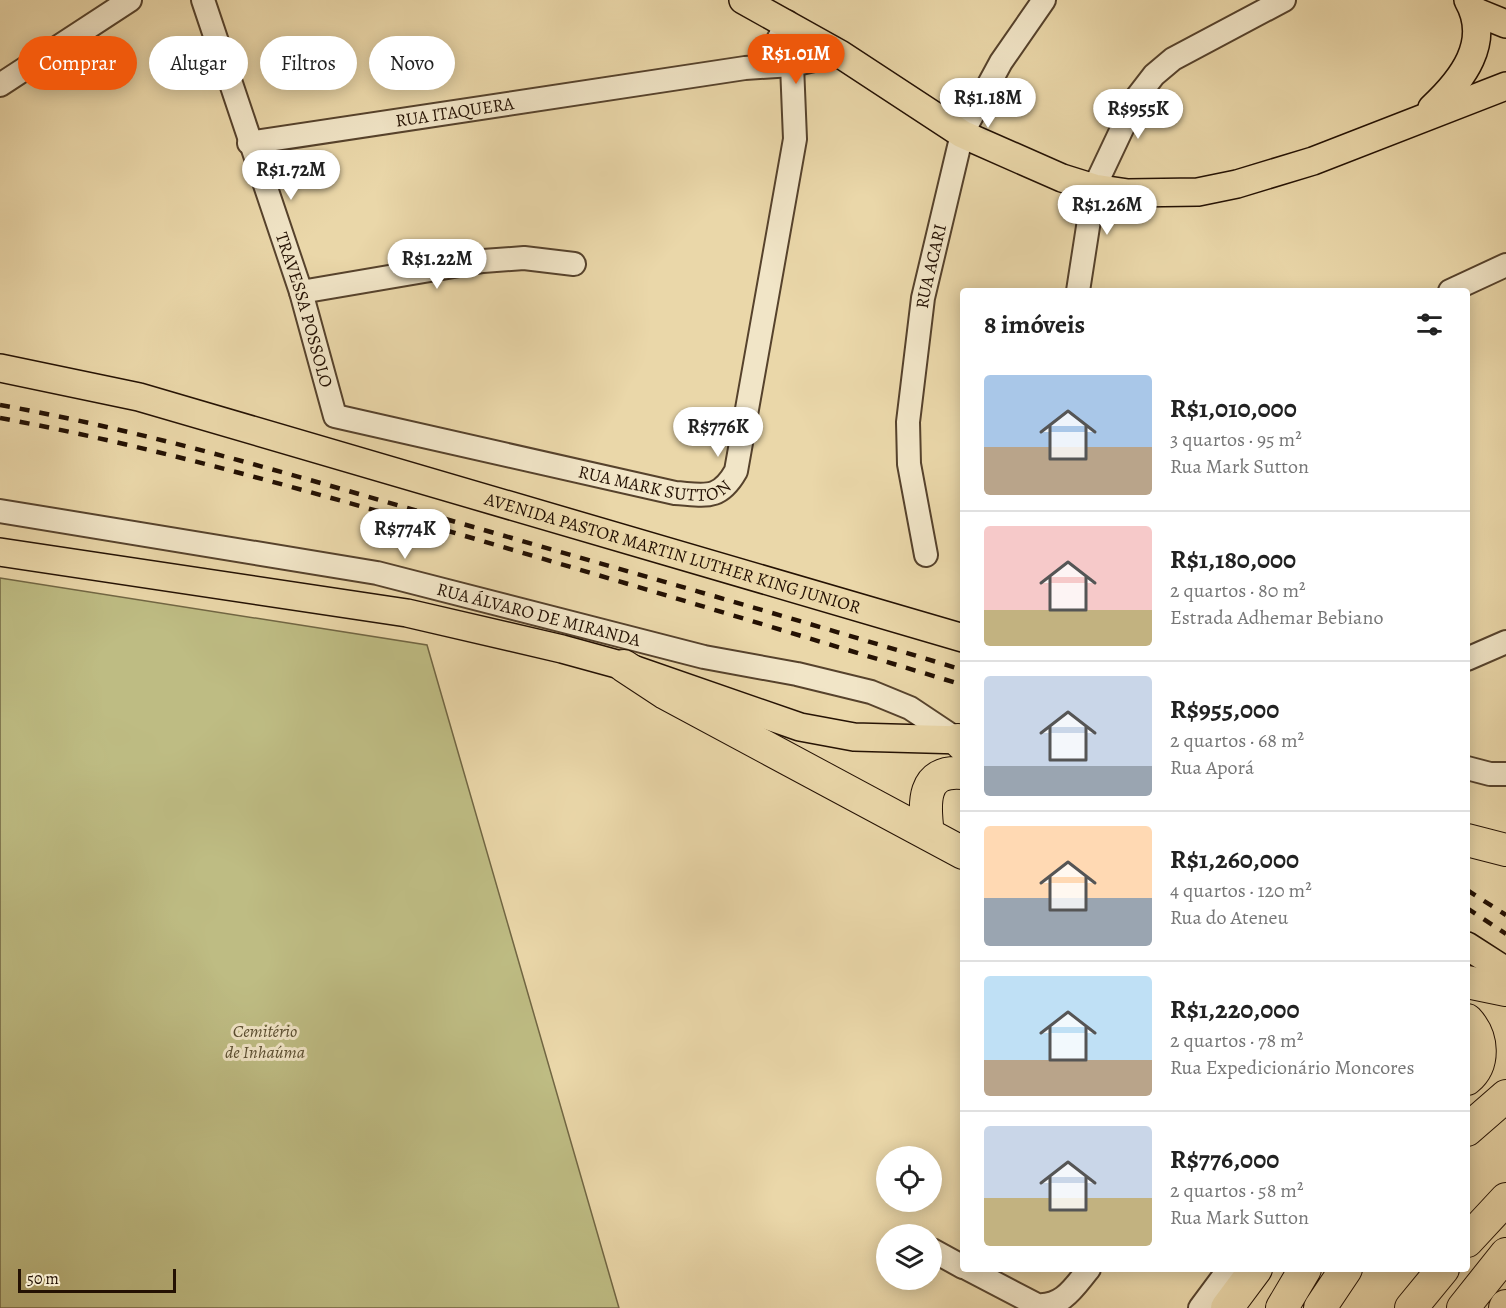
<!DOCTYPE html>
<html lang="pt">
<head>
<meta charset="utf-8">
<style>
  :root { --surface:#fff; --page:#f2f2f2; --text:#222; --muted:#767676; --line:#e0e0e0; --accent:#ea580c }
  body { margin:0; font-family:Alegreya,serif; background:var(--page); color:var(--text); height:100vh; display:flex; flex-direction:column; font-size:22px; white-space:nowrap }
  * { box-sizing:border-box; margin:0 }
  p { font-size:20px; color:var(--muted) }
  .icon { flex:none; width:33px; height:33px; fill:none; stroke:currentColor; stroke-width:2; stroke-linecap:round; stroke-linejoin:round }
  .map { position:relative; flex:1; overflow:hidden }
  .details { position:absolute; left:960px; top:288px; width:510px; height:984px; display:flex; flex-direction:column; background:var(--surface); border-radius:6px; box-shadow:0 3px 15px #0003 }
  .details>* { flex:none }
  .guide { position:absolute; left:18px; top:36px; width:570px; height:54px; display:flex; gap:12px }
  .buttons { position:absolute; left:876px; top:1146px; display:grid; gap:12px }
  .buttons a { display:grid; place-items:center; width:66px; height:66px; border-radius:50%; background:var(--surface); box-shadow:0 3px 15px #0003; font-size:30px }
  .scale { position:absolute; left:18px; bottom:15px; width:158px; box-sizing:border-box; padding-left:6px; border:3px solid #241103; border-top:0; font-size:16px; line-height:21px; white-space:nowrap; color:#241103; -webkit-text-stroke:4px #f1e5c7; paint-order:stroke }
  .price { position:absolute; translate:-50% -51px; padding:0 14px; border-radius:21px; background:#fff; color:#222; font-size:20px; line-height:39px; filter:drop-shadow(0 2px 3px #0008) }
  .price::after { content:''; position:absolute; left:50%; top:36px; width:18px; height:14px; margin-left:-9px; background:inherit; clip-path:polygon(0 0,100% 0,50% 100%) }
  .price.selected { background:var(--accent); color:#fff }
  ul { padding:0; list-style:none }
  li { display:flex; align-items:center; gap:18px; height:150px; padding:0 24px }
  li+li { border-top:2px solid var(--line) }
  li span { display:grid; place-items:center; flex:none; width:168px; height:120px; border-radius:6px; color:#555 }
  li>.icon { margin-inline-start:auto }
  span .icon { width:72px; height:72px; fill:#fffc; stroke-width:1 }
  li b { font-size:26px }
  h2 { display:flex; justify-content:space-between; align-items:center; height:72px; padding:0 24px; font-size:26px }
  .chip { padding:0 21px; border-radius:27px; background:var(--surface); box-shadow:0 3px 15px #0003; font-size:21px; line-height:54px }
  .chip.selected { background:var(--accent); color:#fff }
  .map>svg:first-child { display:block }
  .green { fill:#bebc83; stroke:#716643; stroke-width:1.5 }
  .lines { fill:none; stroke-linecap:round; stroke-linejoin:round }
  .minor-casing { stroke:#56422c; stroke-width:26 }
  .major-casing { stroke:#241103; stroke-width:30 }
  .highway-casing { stroke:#241103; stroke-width:34 }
  .minor { stroke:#f1e5c7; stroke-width:22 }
  .major { stroke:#ead7a9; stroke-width:27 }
  .highway { stroke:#ead7a9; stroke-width:32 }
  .rail { stroke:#241103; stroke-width:4.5; stroke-dasharray:10 10; stroke-linecap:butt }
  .labels { text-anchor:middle; stroke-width:6; stroke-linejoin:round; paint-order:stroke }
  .street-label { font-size:18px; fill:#241103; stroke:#f1e5c7 }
  .park-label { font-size:18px; font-style:italic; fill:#5a4d30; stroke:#f1e5c7 }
</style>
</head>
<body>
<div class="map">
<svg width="1506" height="1308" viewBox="0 0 1506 1308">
  <rect width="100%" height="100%" fill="#ead7a9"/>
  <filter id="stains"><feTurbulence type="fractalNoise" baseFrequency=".00333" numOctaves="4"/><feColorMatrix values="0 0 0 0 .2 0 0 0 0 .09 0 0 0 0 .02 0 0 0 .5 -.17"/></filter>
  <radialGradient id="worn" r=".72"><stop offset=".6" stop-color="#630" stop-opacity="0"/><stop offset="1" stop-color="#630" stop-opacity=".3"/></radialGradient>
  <!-- green -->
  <path class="green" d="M 0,578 L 427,645 L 619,1308 L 0,1308 Z"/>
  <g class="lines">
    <defs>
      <g id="minor">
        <path id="s1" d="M 203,0 L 301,292 L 335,416 L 675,493 C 705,495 719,501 736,471 L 795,139 L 792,65"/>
        <path d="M 765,66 L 787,22"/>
        <path d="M 0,85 L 130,0"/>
        <path id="s2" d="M 249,143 L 745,68 L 792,65 L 840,54"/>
        <path d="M 1078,291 L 1094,188 L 1137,97 L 1154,75 L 1173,59 L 1284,0"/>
        <path d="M 1450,291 L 1506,265"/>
        <path d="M 301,292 L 483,261 L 524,258 L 574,264"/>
        <path id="s3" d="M 0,511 L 377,573 L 704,657 L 797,674 L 871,692 L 910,708 L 958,740"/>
        <path id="s4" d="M 926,555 L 909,464 L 908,422 L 923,298 L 962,134 L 1001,62 L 1044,0"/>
        <path d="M 1467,659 L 1506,642"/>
        <path d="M 1467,768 L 1490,774 L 1506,774"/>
        <path d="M 932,1250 L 963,1267"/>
        <path d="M 968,1269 L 1037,1305 C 1063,1307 1074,1287 1089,1269"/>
        <path d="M 1200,1308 L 1229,1269"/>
      </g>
      <g id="major">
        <path d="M 743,0 L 840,54 L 962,134 L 1062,178 L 1094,188 L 1128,193 L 1198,192 L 1237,184 L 1313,161 L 1506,86"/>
        <path d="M 1474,11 L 1506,24"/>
        <path d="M 1432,108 C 1462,80 1492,42 1468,0"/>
        <path id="s5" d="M 0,368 L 139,397 L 963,638"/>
        <path d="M 0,552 L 407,613 L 562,649 L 624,666 L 800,727 L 854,737 L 963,740"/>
        <path d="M 1467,946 L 1506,971"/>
      </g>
      <path id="highway" d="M 624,666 L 665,693 L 963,853
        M 958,740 L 963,745
        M 928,834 C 924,804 921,769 963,773
        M 1467,840 L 1506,850
        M 1467,982 L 1506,990
        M 1467,1020 C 1483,1037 1485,1064 1467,1079
        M 1467,1130 L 1506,1096
        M 1467,1241 L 1506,1199
        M 1227,1308 L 1256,1269
        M 1282,1308 L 1305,1269
        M 1320,1308 L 1346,1269
        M 1411,1308 L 1443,1269
        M 1463,1308 L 1506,1254
        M 1505,1308 L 1506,1306"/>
    </defs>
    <!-- minor casing -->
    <use href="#minor" class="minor-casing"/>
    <!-- major casing -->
    <use href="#major" class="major-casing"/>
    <!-- highway casing -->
    <use href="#highway" class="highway-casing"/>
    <!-- minor -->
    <use href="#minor" class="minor"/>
    <!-- major -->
    <use href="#major" class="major"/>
    <!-- highway -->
    <use href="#highway" class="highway"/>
    <!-- rail -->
    <path class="rail" d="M 0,405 C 150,432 296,476 442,518 C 616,568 790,617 963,670
      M 0,418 C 152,446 300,489 448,531 C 620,581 792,633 963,685
      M 1467,890 L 1506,915
      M 1467,908 L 1506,934"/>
  </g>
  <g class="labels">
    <!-- street labels -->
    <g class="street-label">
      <text dy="6" stroke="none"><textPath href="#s2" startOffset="208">RUA ITAQUERA</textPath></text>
      <text dy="6" stroke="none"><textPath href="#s4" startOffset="292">RUA ACARI</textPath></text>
      <text dy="6" stroke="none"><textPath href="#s1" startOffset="326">TRAVESSA POSSOLO</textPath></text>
      <text dy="6" stroke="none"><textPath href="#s1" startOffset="764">RUA MARK SUTTON</textPath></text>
      <text dy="6" stroke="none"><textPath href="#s5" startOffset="698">AVENIDA PASTOR MARTIN LUTHER KING JUNIOR</textPath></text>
      <text dy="6" stroke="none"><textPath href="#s3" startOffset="549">RUA ÁLVARO DE MIRANDA</textPath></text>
    </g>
    <!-- park labels -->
    <g class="park-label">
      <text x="265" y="1037">Cemitério<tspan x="265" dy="21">de Inhaúma</tspan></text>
    </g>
  </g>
  <rect width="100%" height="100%" filter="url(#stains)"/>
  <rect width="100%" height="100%" fill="url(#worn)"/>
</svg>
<div class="buttons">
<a><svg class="icon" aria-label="locate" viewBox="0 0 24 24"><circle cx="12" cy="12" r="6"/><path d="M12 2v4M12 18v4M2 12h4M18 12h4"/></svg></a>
<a><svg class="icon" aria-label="layers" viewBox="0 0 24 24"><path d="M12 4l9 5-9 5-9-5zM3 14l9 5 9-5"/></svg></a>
</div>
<div class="scale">50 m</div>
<b class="price selected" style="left:796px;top:85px">R$1.01M</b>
<b class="price" style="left:988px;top:129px">R$1.18M</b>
<b class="price" style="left:1138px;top:140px">R$955K</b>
<b class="price" style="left:291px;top:201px">R$1.72M</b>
<b class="price" style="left:1107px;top:236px">R$1.26M</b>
<b class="price" style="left:437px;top:290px">R$1.22M</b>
<b class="price" style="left:718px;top:458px">R$776K</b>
<b class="price" style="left:405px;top:560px">R$774K</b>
<div class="guide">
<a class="chip selected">Comprar</a>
<a class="chip">Alugar</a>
<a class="chip">Filtros</a>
<a class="chip">Novo</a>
</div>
<section class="details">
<h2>8 imóveis<svg class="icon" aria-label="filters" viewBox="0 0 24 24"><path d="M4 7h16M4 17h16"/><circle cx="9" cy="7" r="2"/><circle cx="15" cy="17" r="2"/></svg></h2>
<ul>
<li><span style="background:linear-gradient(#a9c7e8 60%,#b9a48a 0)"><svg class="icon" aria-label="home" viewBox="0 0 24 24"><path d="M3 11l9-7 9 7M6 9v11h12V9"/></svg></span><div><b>R$1,010,000</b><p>3 quartos · 95 m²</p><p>Rua Mark Sutton</p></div></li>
<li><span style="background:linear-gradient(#f6c9c9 70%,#c2b280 0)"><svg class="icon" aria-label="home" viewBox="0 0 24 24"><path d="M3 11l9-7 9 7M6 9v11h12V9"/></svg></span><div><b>R$1,180,000</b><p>2 quartos · 80 m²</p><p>Estrada Adhemar Bebiano</p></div></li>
<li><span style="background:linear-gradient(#c9d6e8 75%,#9aa5b1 0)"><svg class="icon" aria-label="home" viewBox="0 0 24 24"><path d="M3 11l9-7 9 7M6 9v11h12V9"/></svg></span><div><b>R$955,000</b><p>2 quartos · 68 m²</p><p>Rua Aporá</p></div></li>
<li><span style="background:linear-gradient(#ffd9b3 60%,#9aa5b1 0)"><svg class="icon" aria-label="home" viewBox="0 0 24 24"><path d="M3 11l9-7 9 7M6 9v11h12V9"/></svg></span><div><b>R$1,260,000</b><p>4 quartos · 120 m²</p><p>Rua do Ateneu</p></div></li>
<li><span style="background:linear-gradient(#bfe0f5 70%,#b9a48a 0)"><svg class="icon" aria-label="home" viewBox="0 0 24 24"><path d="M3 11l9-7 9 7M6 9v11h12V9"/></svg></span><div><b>R$1,220,000</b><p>2 quartos · 78 m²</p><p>Rua Expedicionário Moncores</p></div></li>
<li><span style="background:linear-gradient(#c9d6e8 60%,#c2b280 0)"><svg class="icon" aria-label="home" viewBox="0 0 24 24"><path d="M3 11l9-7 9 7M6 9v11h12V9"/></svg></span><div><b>R$776,000</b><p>2 quartos · 58 m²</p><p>Rua Mark Sutton</p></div></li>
</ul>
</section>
</div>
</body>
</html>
